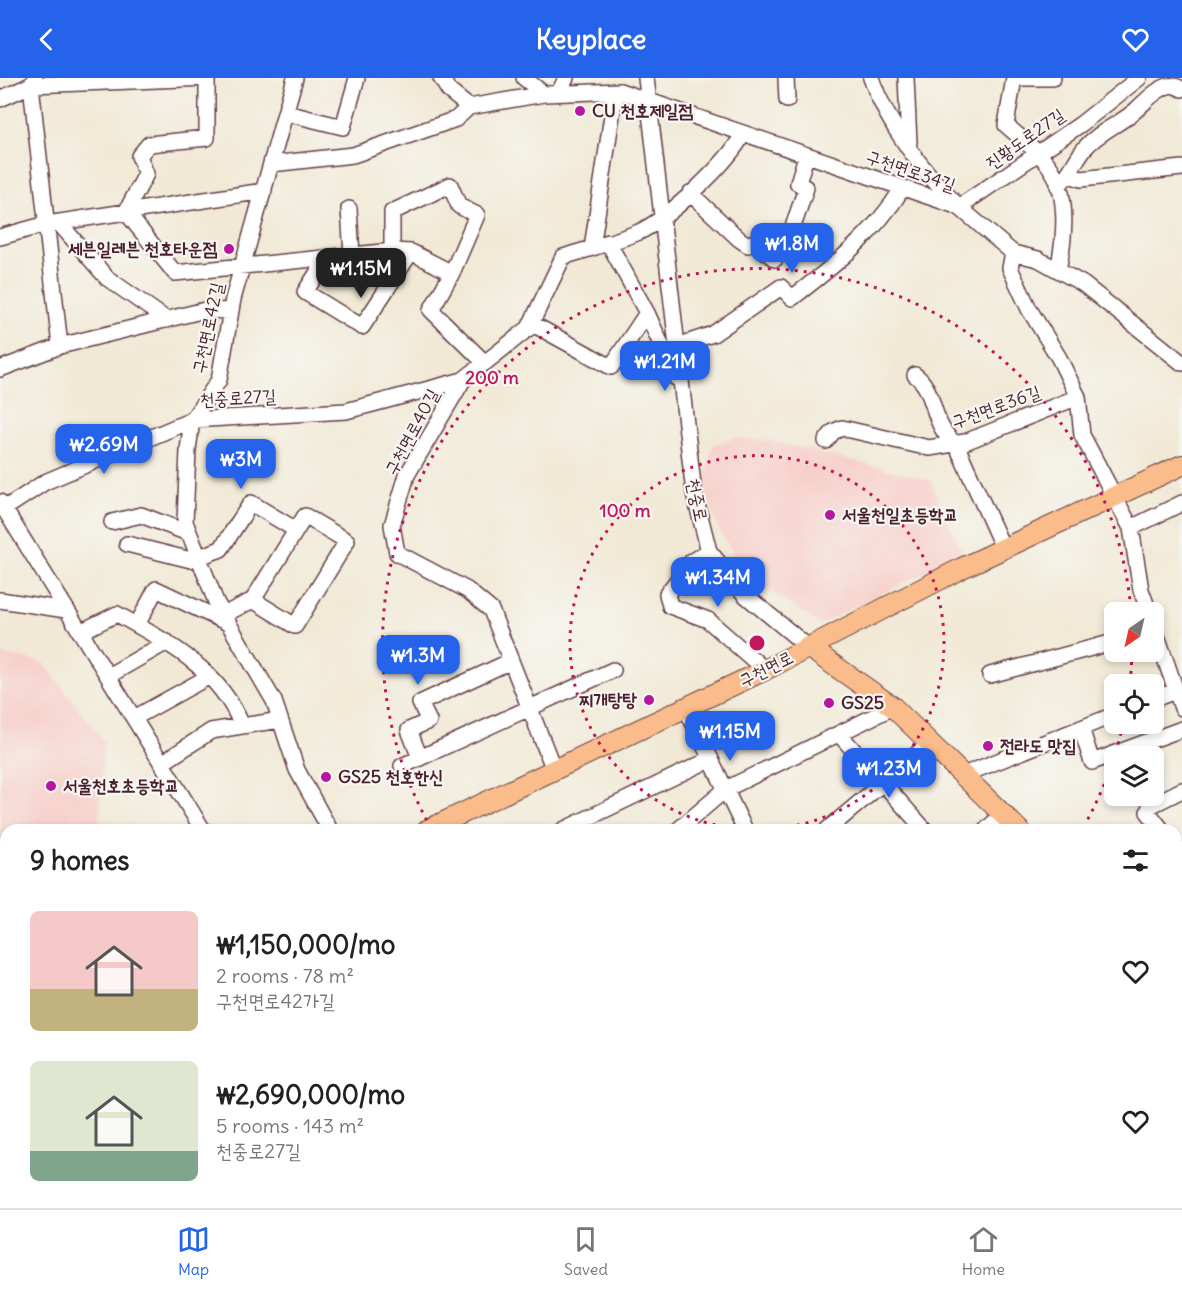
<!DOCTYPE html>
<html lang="en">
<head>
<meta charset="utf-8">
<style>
  :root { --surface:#fff; --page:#f2f2f2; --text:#222; --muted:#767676; --line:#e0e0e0; --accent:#2563eb }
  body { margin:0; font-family:Delius,"Poor Story",sans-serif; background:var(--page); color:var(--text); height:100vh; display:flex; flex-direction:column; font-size:22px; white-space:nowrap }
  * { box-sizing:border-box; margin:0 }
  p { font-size:20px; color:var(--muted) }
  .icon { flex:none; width:33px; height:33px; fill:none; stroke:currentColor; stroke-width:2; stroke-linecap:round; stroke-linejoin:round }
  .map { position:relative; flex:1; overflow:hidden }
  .drawer { position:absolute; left:0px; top:746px; width:1182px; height:386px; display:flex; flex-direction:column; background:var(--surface); border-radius:18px 18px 0 0; box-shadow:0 3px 9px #0003 }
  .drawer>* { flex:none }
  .needle { width:39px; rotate:214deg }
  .tools { position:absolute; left:1104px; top:524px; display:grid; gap:12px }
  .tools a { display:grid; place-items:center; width:60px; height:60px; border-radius:9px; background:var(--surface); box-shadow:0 3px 9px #0003; font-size:30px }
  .price { position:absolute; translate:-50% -51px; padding:0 14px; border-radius:12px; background:var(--accent); color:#fff; font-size:20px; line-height:39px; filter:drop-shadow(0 2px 3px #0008) }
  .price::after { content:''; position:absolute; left:50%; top:36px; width:18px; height:14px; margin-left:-9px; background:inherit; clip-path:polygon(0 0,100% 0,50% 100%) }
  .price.active { background:#222; color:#fff }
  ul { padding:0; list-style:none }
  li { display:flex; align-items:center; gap:18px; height:150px; padding:0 30px }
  li span { display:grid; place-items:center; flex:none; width:168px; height:120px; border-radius:9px; color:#555 }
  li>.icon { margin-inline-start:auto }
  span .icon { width:72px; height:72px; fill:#fffc; stroke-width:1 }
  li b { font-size:26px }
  h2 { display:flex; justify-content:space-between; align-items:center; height:72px; padding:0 30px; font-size:26px }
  header { display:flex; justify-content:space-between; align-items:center; height:78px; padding:0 30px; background:var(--accent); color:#fff; font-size:27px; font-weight:800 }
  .dock { display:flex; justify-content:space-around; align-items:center; height:84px; border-top:2px solid var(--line); background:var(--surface); font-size:16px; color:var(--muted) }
  .dock a { display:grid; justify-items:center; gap:3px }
  .dock .active { color:var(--accent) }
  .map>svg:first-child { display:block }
  .built { fill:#f7d0ca }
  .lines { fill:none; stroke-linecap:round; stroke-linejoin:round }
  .minor-casing { stroke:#633d44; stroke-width:18 }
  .major-casing { stroke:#633d44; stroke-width:22 }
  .minor { stroke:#fff; stroke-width:15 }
  .major { stroke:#f9bc8a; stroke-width:20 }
  .ring { fill:none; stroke:#c2185b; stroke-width:3; stroke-dasharray:3 6 }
  .poi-dot { fill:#b5179e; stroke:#f6f6f2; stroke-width:2 }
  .labels { text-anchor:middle; stroke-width:4.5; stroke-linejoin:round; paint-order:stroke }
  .poi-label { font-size:18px; font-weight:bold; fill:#4a1f2b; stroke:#f6f6f2; text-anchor:start }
  .street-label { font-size:18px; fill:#4a1f2b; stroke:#f6f6f2 }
  .centre { fill:#c2185b; stroke:#f6f6f2; stroke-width:3 }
  .ring-label { font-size:18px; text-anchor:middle; font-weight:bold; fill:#c2185b; stroke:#f6f6f2; stroke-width:4.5; stroke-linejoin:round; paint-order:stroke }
</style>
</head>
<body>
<header><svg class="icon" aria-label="back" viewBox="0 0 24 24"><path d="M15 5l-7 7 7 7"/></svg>Keyplace<svg class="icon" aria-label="heart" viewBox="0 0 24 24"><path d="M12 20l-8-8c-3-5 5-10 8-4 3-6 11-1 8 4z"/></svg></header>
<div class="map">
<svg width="1182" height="1130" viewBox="0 0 1182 1130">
  <rect width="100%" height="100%" fill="#f6f6f2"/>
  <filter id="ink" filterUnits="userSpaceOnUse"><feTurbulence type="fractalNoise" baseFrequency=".0167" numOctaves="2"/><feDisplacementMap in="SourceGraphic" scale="12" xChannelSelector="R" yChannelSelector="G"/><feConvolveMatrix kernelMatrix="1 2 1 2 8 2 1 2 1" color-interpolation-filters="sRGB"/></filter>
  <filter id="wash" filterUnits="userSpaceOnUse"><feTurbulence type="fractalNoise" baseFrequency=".008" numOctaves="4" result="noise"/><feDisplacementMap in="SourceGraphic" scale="24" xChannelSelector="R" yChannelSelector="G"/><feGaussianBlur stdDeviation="1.35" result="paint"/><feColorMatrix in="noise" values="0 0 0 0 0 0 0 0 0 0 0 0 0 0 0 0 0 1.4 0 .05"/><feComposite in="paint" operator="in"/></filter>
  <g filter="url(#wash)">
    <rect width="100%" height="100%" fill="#f1e9d5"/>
    <!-- built -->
    <path class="built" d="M 735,360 L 773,363 L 930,402 L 963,476 L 820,546 L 755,503 L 724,461 L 703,414 L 712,367 Z
      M 0,575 L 44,585 L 104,664 L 99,751 L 6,752 L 6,804 L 0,805 Z
      M 951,1125 L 1124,1125 L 1119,1130 L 956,1130 Z"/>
  </g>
  <g filter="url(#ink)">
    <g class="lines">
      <defs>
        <path id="minor" d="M 207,0 L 207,60 L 149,66 L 139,78 L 146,96 L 126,134 L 175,195 L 392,173 L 411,174 L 452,195
          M 295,0 L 233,221 L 219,302 L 192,342 L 188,372 L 185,444 L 216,524 L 274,623 L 297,692 L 330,752
          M 441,0 L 449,13 L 469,29 L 544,16
          M 524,0 L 544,16 L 620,13 L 959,129 L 1013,175 L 1038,181 L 1083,206 L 1182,285
          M 646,0 L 694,415 L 709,473 L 745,517 L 808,569
          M 786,0 L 787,22
          M 871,0 C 888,48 923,94 959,129 L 1081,46 L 1139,0
          M 906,0 L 909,65
          M 1014,0 L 1006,47 C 1019,59 1036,71 1047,85 C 1070,113 1065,159 1058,192
          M 1022,0 L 1053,0
          M 31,7 L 60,268
          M 31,7 L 208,0
          M 559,15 L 566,0
          M 0,21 L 31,7 L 35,0
          M 286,35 L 343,49 L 357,0
          M 271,86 L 353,77 L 456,41 L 469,29
          M 1070,97 L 1081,101 L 1182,90
          M 1058,108 C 1070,97 1074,84 1084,71 C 1099,53 1119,47 1136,32 C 1145,24 1153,14 1165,9 C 1172,6 1176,8 1182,11
          M 690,115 L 739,161 L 748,167 L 754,164 L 775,181 L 790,158 L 806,110 L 798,105 L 806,78
          M 349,131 L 352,177
          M 59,145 L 107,200 L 167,242
          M 0,159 L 47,146 L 264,113
          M 608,164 L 647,235 L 676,300
          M 592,170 L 614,24 L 620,13
          M 392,173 L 392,134 L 450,107 L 459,128 L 477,137 L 452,195 L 431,232 L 485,285
          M 1013,175 L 1010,190 L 1029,231 L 1059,280 L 1078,319 L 1082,357 L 1131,450 L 1141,512 L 1149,534
          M 327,180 L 305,214 L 362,249 L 411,174
          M 531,245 L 611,289 L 647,235
          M 677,268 L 713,256 L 781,209 L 792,220 C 833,189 875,155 902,111
          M 0,291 L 60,268 L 205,232 L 230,233
          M 915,297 C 938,314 929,346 956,366 L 1003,470
          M 463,302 L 407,397 L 392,447 L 397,475 L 467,512 L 491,532 L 554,692
          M 826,363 L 833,354 L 842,350 L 929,370 L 965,364 L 1078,319
          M 0,424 L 203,752
          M 4,431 L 45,404 L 192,342 L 346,333 L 463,302 L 529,250 L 563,179 C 588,171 614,164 639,154 C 669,140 728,85 743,56
          M 112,444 L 141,437 L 188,455
          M 1131,450 L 1182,425
          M 127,466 L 191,482 L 221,471 L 251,425 L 296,452
          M 709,473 L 692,483 L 667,516 L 670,528 L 708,542 L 765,592
          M 0,522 L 66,532
          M 223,537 L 253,522 L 305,438 L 347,463 L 295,548 L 253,522
          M 137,547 L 156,511 L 228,545
          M 1154,549 L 1182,630
          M 80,554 L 117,536 C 167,564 220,591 242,648
          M 990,597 L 1114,564
          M 108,598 L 167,564
          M 1154,621 L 1175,613
          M 686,630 L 745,752
          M 134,640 L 208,599
          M 1081,650 L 1092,684 L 1182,651
          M 839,656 L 925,752
          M 420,680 L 409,652 L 429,643 L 420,625 L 511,583
          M 162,685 L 211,653 L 280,642
          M 402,688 L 613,592
          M 963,697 L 1114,637
          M 563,752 L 711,681
          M 678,752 L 726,711 L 893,629
          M 827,752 L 930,665
          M 986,752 L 1003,736
          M 1162,752 L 1148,734 L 1150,728 L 1182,712
          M 1176,770 L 1182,777
          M 1176,792 L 1182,787
          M 0,830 L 6,830
          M 0,856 L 6,856
          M 1176,934 L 1182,928
          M 0,1012 L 6,1010
          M 1176,1049 L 1182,1055
          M 0,1072 L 6,1070
          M 1176,1082 L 1182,1075
          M 52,1125 L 58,1130
          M 237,1125 L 249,1130
          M 406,1125 L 409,1130
          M 652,1125 L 654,1130
          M 936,1125 L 941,1130
          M 96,1130 L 101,1125
          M 323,1130 L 325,1125
          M 458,1130 L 464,1125
          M 540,1130 L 546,1125
          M 619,1130 L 625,1125
          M 747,1130 L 754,1125
          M 843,1130 L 848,1125
          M 1130,1130 L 1135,1125"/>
        <path id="major" d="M 808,569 L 893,629 L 1019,752
          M 427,752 L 765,592 L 962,490 L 1182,387
          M 1176,904 L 1182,910
          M 0,936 L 6,934"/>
      </defs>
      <!-- minor casing -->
      <use href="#minor" class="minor-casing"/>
      <!-- major casing -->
      <use href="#major" class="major-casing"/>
      <!-- minor -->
      <use href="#minor" class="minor"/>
      <!-- major -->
      <use href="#major" class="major"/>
    </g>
  </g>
  <!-- distance rings -->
  <g class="ring">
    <path d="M742 751A187 187 0 1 1 772 751"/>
    <path d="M1132 575A375 375 0 0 1 1130 604M1123 646A375 375 0 0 1 1083 750M431 750A375 375 0 1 1 1131 532"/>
  </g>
  <!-- markers -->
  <g class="poi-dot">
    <circle cx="580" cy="33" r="6"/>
    <circle cx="229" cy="171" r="6"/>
    <circle cx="830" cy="437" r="6"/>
    <circle cx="649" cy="622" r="6"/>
    <circle cx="829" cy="625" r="6"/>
    <circle cx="988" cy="668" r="6"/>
    <circle cx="326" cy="699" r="6"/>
    <circle cx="51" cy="708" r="6"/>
  </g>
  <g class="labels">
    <!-- poi labels -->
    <g class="poi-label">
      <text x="592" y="39">CU 천호제일점</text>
      <text x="217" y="177" text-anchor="end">세븐일레븐 천호타운점</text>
      <text x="842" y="443">서울천일초등학교</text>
      <text x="637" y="628" text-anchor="end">찌개탕탕</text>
      <text x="841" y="631">GS25</text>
      <text x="1000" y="674">전라도 맛집</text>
      <text x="338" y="705">GS25 천호한신</text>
      <text x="63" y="714">서울천호초등학교</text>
    </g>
    <!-- street labels -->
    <g class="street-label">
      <text transform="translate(1025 61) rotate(-35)" y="6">진황도로27길</text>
      <text transform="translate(911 93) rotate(19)" y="6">구천면로34길</text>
      <text transform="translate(208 250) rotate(-78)" y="6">구천면로42길</text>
      <text transform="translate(238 320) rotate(-3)" y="6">천중로27길</text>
      <text transform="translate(996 329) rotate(-20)" y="6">구천면로36길</text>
      <text transform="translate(412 354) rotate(-62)" y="6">구천면로40길</text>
      <text transform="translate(697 422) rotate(78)" y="6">천중로</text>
      <text transform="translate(766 591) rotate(-27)" y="6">구천면로</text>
    </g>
  </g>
  <circle cx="757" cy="565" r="9" class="centre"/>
  <g class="ring-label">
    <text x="492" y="306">200 m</text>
    <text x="625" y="439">100 m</text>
  </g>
</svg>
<div class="tools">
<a><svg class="needle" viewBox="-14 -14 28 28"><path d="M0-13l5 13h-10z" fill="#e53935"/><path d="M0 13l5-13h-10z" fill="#767676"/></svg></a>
<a><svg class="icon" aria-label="locate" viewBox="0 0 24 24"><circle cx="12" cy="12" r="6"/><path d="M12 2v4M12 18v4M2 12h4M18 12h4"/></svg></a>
<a><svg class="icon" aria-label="layers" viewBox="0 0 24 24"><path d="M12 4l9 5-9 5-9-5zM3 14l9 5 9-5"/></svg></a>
</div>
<b class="price" style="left:792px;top:196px">₩1.8M</b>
<b class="price active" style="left:361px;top:221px">₩1.15M</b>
<b class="price" style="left:665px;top:314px">₩1.21M</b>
<b class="price" style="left:104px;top:397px">₩2.69M</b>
<b class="price" style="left:241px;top:412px">₩3M</b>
<b class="price" style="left:718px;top:530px">₩1.34M</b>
<b class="price" style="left:418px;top:608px">₩1.3M</b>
<b class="price" style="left:730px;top:684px">₩1.15M</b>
<b class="price" style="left:889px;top:721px">₩1.23M</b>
<section class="drawer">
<h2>9 homes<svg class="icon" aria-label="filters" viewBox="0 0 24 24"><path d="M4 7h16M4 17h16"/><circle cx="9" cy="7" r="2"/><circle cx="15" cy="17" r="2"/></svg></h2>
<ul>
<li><span style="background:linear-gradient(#f6c9c9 65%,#c2b280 0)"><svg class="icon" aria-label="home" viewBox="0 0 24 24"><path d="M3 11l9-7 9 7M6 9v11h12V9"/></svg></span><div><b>₩1,150,000/mo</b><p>2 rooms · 78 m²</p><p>구천면로42가길</p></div><svg class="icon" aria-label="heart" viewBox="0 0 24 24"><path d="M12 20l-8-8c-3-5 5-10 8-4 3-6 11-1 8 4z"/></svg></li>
<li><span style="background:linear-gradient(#dfe7d0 75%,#7fa58c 0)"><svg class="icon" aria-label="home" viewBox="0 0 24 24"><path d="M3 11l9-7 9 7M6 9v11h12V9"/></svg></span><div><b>₩2,690,000/mo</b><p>5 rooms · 143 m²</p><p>천중로27길</p></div><svg class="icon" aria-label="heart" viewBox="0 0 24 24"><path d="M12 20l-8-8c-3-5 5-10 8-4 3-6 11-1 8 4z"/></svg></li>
</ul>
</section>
</div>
<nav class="dock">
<a class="active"><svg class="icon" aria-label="map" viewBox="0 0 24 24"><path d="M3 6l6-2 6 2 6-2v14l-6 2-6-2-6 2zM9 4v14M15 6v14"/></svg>Map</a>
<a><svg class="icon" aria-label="saved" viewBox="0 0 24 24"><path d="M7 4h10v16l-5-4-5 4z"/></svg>Saved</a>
<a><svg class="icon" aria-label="home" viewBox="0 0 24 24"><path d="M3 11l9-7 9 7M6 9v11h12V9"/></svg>Home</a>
</nav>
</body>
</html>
